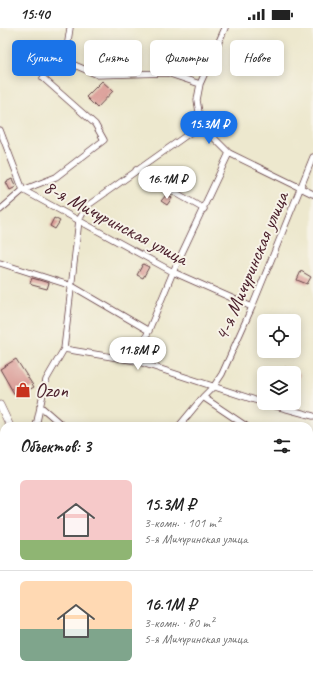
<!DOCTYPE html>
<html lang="ru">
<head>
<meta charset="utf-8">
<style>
  :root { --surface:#fff; --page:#f6f6f6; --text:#222; --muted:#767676; --line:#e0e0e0; --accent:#1a73e8 }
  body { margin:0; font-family:Caveat,sans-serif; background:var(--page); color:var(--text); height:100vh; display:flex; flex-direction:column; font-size:15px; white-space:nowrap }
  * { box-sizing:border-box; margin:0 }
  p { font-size:13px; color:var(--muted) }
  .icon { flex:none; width:22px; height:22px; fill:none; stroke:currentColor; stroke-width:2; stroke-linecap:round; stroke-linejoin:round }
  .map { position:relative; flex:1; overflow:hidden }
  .panel { position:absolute; left:0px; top:394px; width:313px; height:256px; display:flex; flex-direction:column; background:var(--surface); border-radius:12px 12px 0 0; box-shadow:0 2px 10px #0003 }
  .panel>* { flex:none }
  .banner { position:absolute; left:12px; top:12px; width:289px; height:36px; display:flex; gap:8px }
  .tools { position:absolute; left:257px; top:286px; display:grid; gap:8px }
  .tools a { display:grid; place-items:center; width:44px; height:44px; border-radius:6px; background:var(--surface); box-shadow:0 2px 10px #0003; font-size:20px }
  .price { position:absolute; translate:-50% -34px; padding:0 9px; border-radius:14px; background:#fff; color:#222; font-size:13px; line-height:26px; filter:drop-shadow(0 1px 2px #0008) }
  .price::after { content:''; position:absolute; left:50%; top:24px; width:12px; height:9px; margin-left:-6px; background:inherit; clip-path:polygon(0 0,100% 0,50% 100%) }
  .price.selected { background:var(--accent); color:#fff }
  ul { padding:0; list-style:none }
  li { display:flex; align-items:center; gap:12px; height:100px; padding:0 20px }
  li+li { border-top:1px solid var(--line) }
  li span { display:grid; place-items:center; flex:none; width:112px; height:80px; border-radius:6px; color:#555 }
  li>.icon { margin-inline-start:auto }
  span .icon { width:48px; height:48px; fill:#fffc; stroke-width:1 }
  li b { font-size:17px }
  h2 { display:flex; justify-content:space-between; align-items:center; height:48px; padding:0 20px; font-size:17px }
  .tag { padding:0 14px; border-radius:6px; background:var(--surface); box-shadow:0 2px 10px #0003; font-size:14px; line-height:36px }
  .tag.selected { background:var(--accent); color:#fff }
  .status { display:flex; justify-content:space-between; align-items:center; height:28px; padding:0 20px; background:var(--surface); direction:ltr }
  .status svg { height:11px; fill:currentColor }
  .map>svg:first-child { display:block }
  .building { fill:#db9f99 }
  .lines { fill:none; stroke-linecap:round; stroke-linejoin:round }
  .minor-casing { stroke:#623d43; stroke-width:7 }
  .major-casing { stroke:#623d43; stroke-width:8 }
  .minor { stroke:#fff; stroke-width:5.5 }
  .major { stroke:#fff; stroke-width:7 }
  .rail { stroke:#4a1f2b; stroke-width:1.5; stroke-dasharray:6 3; stroke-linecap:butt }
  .labels { text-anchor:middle; stroke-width:4; stroke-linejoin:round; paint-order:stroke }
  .street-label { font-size:20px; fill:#4a1f2b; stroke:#f7f3e8 }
  .poi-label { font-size:20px; fill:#4a1f2b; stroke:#f7f3e8; text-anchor:start }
</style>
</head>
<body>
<div class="status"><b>15:40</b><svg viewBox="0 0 49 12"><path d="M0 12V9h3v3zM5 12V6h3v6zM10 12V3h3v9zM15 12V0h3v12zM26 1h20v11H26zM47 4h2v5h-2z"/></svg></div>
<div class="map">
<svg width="313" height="650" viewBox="0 0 313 650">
  <rect width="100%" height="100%" fill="#f7f3e8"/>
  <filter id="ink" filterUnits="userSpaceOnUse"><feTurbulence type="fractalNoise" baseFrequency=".025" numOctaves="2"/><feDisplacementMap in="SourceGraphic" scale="8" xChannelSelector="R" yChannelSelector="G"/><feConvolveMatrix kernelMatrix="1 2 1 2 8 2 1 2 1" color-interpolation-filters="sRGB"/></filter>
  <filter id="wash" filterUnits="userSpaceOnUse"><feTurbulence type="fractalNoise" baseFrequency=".012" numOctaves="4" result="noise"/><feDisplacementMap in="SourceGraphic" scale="16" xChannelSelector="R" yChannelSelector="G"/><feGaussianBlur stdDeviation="0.9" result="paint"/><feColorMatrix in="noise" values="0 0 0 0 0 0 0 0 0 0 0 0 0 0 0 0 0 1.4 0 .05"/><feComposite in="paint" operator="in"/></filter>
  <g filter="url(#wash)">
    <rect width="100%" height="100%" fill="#ede8ce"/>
    <g id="blocks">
      <!-- building -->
      <path class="building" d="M 102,53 L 113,63 L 97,80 L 86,69 Z
        M 12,151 L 16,159 L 10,162 L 6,154 Z
        M 167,166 L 172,170 L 167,177 L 161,173 Z
        M 54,190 L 60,193 L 55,201 L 50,198 Z
        M 143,236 L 149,239 L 143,250 L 137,247 Z
        M 301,243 L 311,249 L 307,256 L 297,252 Z
        M 32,250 L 49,255 L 47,261 L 32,257 L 30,255 Z
        M 16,331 L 34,359 L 16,369 L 0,341 Z
        M 285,339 L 300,346 L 294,358 L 294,345 L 282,345 Z"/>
    </g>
  </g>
  <g filter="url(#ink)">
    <use href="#blocks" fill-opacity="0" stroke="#623d43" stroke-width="1"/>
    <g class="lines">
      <defs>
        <path id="minor" d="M 70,0 L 65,33 L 98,47 L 167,45 L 200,56
          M 225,0 L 200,56 L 197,72 L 201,97 L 229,125 L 313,166
          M 0,102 L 23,162 L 173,244 L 252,279
          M 136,142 L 204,181
          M 0,182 L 23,162 L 56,149 L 104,112 L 95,96 L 43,50
          M 0,235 L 72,258 L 149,303
          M 64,321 L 136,333 L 264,375
          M 136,333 L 173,244 L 229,125
          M 203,369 L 246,398
          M 265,375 L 313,388
          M 40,378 L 63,398
          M 36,398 L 46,352 L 64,321 L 79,192 L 87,178 L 201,97
          M 179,398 L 203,369 L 214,358 L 222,346 L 252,279 L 313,129
          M 309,519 L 313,521
          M 309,627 L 313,630
          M 231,646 L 235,650
          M 143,650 L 147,646"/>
        <path id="major" d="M 0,377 L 10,398
          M 1,587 L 4,596
          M 25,646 L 27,650
          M 129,646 L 134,650"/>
      </defs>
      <!-- minor casing -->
      <use href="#minor" class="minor-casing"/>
      <!-- major casing -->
      <use href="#major" class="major-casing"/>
      <!-- minor -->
      <use href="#minor" class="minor"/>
      <!-- major -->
      <use href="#major" class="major"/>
      <!-- rail -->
      <path class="rail" d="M 0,562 L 4,566
        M 62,646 L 64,650
        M 89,646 L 93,650"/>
    </g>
  </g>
  <!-- icons -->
  <defs>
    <symbol id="shop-bare" viewBox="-9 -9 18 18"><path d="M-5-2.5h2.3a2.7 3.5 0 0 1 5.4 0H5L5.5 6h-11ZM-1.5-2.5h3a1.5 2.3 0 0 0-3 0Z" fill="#c8321e" stroke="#f7f3e8" stroke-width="2.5" paint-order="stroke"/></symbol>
  </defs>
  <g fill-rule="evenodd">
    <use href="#shop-bare" x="12" y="351" width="22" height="22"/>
  </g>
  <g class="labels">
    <!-- street labels -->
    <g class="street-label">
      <text transform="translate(116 194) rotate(28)" y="7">8-я Мичуринская улица</text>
      <text transform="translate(251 238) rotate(-67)" y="7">4-я Мичуринская улица</text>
    </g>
    <!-- poi labels -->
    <g class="poi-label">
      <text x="35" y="369">Ozon</text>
    </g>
  </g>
</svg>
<div class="tools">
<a><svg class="icon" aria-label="locate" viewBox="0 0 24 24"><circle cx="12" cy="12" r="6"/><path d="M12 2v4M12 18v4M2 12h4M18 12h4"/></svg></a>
<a><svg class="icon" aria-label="layers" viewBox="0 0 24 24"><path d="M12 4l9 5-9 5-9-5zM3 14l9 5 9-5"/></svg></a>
</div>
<b class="price selected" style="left:209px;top:117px">15.3M ₽</b>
<b class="price" style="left:167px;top:172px">16.1M ₽</b>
<b class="price" style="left:138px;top:343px">11.8M ₽</b>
<div class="banner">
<a class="tag selected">Купить</a>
<a class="tag">Снять</a>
<a class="tag">Фильтры</a>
<a class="tag">Новое</a>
</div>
<section class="panel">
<h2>Объектов: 3<svg class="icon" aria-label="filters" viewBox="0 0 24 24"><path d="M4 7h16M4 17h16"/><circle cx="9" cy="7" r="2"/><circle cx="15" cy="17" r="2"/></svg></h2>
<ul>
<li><span style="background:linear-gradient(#f6c9c9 75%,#8fb573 0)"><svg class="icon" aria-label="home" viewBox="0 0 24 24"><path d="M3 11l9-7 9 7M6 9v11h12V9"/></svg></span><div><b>15.3M ₽</b><p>3-комн. · 101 m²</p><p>5-я Мичуринская улица</p></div></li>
<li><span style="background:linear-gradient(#ffd9b3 60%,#7fa58c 0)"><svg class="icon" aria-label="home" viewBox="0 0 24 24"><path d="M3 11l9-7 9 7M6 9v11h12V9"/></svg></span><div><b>16.1M ₽</b><p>3-комн. · 80 m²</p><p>5-я Мичуринская улица</p></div></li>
</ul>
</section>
</div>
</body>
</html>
